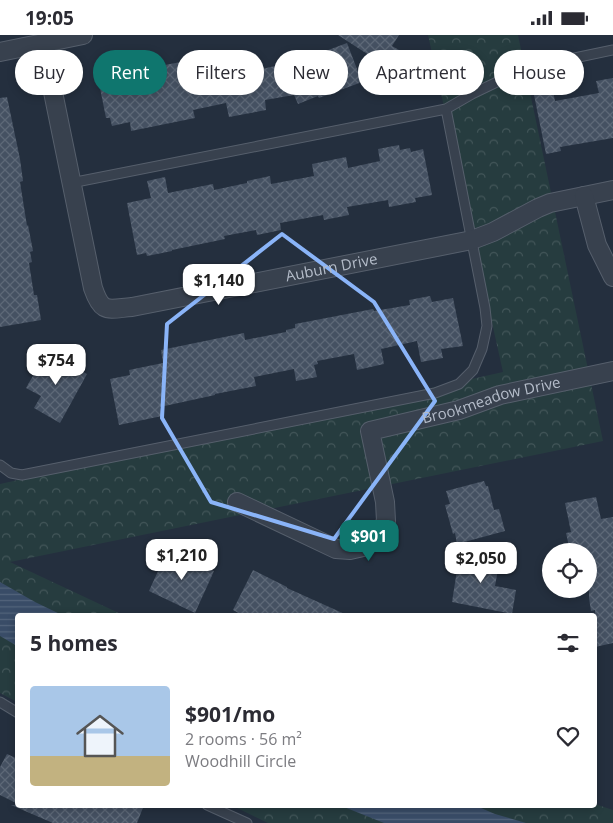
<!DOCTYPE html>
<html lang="en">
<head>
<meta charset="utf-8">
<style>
  :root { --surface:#fff; --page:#f7f7f7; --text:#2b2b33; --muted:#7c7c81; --line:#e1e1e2; --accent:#0f766e }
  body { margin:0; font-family:"Open Sans",sans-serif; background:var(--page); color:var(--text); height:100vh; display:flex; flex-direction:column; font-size:19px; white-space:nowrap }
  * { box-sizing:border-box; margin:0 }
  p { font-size:16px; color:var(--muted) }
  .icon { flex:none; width:28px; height:28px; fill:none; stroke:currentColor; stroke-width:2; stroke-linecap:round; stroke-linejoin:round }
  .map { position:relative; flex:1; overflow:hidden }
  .side { position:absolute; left:15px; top:578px; width:582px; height:195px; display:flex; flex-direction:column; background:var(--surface); border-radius:5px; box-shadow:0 2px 8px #0003 }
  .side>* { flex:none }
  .banner { position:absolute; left:15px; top:15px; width:584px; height:45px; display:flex; gap:10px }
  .controls { position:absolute; left:542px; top:508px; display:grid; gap:10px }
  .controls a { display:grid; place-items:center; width:55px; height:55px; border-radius:50%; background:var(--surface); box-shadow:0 2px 8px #0003; font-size:25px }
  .price { position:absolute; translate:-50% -42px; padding:0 11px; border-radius:10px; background:#fff; color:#222; font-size:16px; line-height:32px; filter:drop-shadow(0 1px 2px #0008) }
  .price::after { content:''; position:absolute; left:50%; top:30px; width:15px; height:11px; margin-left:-8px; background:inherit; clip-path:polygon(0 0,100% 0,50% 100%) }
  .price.selected { background:var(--accent); color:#fff }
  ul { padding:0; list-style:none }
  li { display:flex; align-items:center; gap:15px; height:125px; padding:0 15px }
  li+li { border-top:1px solid var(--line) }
  li span { display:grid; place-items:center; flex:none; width:140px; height:100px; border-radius:5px; color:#555 }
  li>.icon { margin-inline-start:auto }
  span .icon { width:60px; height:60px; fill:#fffc; stroke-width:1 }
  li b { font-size:21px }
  h2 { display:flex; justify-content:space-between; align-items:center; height:60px; padding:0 15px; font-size:21px }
  .chip { padding:0 18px; border-radius:22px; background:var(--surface); box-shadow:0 2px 8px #0003; font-size:18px; line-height:45px }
  .chip.selected { background:var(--accent); color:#fff }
  .status { display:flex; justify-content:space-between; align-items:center; height:35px; padding:0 25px; background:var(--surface); direction:ltr }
  .status svg { height:14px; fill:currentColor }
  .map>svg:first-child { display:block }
  .forest { fill:url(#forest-crowns) }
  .water { fill:url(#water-rules) }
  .building { fill:url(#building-cross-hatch) }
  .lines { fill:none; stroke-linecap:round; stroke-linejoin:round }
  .lane-casing { stroke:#565f6c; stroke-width:11 }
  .street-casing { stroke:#565f6c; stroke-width:20 }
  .lane { stroke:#38414e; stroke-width:9 }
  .street { stroke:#38414e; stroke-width:18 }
  .marked { fill:none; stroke:#8ab4f8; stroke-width:4; stroke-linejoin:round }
  .labels { text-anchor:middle; stroke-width:5; stroke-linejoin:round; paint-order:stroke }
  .street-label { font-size:15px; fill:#b4bcc9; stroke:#1d2633 }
</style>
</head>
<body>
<div class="status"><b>19:05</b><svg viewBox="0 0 49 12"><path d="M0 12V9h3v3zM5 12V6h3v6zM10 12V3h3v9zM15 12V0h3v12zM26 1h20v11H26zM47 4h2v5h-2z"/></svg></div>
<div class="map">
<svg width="613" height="788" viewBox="0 0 613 788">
  <defs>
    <pattern id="forest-crowns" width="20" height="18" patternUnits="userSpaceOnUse" patternTransform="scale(1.25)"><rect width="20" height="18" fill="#263c3f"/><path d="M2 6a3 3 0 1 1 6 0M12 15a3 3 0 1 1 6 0" fill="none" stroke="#435659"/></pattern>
    <pattern id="water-rules" width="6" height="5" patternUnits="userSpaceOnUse" patternTransform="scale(1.25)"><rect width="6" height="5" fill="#394c67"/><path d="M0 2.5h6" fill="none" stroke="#53647b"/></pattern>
    <pattern id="building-cross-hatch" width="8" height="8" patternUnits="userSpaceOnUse" patternTransform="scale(1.25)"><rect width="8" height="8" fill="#455162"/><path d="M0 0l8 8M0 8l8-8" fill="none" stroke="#5d6877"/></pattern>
  </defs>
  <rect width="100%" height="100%" fill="#242f3e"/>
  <!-- forest -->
  <path class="forest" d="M 428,0 L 518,0 L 603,406 L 10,527 L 123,580 L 18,580 L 17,667 L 0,658 L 0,449 L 503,337 Z
    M 595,769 L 613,775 L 613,788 L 268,788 L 231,770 L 595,770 Z"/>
  <!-- water -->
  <path class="water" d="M 0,547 L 35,567 L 62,580 L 18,580 L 17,611 L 0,601 Z
    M 339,770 L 474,770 L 495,779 L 526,788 L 384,788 Z"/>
  <!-- building -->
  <path class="building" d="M 338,0 L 399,0 L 392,11 L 406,19 L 395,37 Z
    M 347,8 L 362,47 L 319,63 L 318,61 L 298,69 L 294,60 L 265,65 L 266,75 L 229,82 L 226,68 L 193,75 L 195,83 L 131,96 L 130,87 L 112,91 L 110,83 L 106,83 L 99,48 L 116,44 L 116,42 L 154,34 L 154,32 L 181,27 L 181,29 L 199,26 L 201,32 L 240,24 L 241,29 L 261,25 L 262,34 L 275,31 L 277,43 L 317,27 L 316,25 L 324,21 L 323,17 Z
    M 613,43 L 613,103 L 560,112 L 561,116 L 546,119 L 533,55 L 552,51 L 555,66 L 599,58 L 596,46 Z
    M 7,62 L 20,124 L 23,146 L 20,147 L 27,191 L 28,190 L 33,216 L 30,217 L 32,227 L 29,228 L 34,260 L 37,260 L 41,285 L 0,292 L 0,63 Z
    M 399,110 L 400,115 L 410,113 L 411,117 L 423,114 L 432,160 L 415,163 L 416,167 L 389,172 L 388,165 L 347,172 L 349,180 L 324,185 L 323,180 L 280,188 L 281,195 L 257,200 L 256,195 L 224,201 L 225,204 L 172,215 L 172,216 L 147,221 L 146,218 L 137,220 L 127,168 L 151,163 L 147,146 L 165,142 L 168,158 L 213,149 L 214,155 L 247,148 L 247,146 L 270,141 L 271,149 L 314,141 L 312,129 L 346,122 L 348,133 L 380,126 L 378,114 Z
    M 430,261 L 432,267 L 453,263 L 463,311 L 441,314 L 443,323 L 421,327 L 417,306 L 381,314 L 384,329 L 357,335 L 354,319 L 317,326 L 318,329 L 314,330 L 317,342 L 296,346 L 294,334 L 254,342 L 256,351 L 215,359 L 215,360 L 160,372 L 162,381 L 119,390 L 110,344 L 130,340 L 129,335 L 163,328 L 161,315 L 244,298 L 245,305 L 286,297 L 286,295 L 295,293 L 295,289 L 373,274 L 374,276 L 410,270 L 409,265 Z
    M 47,316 L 87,339 L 60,388 L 34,373 L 41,361 L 26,353 Z
    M 484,446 L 486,451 L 488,451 L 494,475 L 499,474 L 505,496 L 457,509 L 455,498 L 453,499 L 445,470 L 450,469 L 446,456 Z
    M 596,462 L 601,484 L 613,482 L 613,608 L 595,612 L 595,575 L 591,576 L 589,563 L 589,516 L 570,516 L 566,498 L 571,497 L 565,468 Z
    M 168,514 L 214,536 L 195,578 L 149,556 Z
    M 460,516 L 500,523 L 495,551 L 516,555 L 512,579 L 452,567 Z
    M 253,535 L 287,552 L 287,553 L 347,580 L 242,580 L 233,575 Z
    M 7,719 L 18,724 L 18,769 L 0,760 L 0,732 Z
    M 11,770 L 144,770 L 137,788 L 53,788 Z"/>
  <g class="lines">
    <defs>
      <path id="lane" d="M 71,148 L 446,74 L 472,59 L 522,35 L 541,30 L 613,15
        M 0,430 L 11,438 L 22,440 L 435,358 L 459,349 L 473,335 L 482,314 L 487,291 L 485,273 L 446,74
        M 0,667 L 18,678
        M 207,770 L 247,788"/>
      <g id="street">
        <path id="s1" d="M 43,8 L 93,253 C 102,279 107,274 132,272 L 472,205 L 493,197 L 538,173 L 550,168 L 613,155"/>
        <path d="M 0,17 L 83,0"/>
        <path d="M 584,161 L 597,210 L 613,242"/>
        <path id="s2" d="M 237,467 L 336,514 L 350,515 L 363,512 L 378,503 L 386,486 L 385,467 L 370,396 L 459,375 L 500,360 L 613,336"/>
      </g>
    </defs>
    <!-- lane casing -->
    <use href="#lane" class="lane-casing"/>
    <!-- street casing -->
    <use href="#street" class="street-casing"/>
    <!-- lane -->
    <use href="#lane" class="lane"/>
    <!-- street -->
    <use href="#street" class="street"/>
  </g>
  <!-- marked area -->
  <path class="marked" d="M 282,199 L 374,267 L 435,366 L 334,504 L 211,467 L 162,383 L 167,289 Z"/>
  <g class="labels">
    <!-- street labels -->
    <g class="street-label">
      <text dy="5" stroke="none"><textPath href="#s1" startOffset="504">Auburn Drive</textPath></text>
      <text dy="5" stroke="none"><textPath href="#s2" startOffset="390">Brookmeadow Drive</textPath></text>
    </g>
  </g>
</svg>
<div class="controls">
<a><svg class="icon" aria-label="locate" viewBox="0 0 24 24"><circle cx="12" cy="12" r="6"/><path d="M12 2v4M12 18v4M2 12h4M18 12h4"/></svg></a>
</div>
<b class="price" style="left:219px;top:271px">$1,140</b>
<b class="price" style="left:56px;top:351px">$754</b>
<b class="price selected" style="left:369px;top:527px">$901</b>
<b class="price" style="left:182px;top:546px">$1,210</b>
<b class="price" style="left:481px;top:549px">$2,050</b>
<div class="banner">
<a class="chip">Buy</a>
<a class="chip selected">Rent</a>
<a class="chip">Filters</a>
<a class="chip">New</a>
<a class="chip">Apartment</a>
<a class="chip">House</a>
</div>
<section class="side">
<h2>5 homes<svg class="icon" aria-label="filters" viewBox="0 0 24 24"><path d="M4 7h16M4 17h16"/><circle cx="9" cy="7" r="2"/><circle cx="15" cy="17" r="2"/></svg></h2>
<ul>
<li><span style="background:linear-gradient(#a9c7e8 70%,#c2b280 0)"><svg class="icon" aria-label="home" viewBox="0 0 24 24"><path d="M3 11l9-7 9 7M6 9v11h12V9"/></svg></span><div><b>$901/mo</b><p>2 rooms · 56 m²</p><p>Woodhill Circle</p></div><svg class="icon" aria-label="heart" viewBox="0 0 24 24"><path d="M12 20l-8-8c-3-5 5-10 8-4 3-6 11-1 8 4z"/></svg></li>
</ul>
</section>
</div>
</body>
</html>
